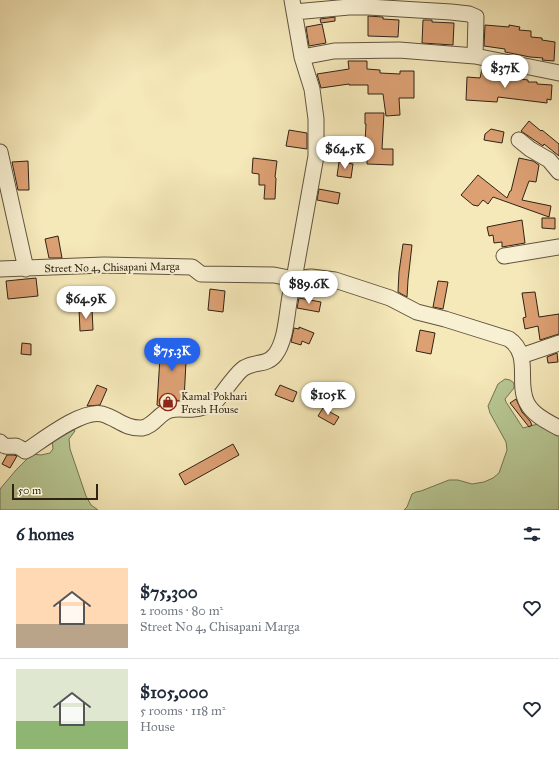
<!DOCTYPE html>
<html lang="en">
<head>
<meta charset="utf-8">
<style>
  :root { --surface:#fff; --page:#f6f6f7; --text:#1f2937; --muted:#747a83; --line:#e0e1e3; --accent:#2563eb }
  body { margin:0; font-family:"IM FELL Great Primer",serif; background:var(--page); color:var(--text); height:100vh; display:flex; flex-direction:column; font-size:15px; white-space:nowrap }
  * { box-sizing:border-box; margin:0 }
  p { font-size:13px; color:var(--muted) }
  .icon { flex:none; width:22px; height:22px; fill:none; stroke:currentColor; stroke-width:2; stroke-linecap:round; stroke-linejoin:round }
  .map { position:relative; height:510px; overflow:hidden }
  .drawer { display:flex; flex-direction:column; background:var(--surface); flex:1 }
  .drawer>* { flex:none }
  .scale { position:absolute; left:12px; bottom:10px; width:86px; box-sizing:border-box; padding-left:4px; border:2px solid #302315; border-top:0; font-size:11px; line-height:14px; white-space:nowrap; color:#302315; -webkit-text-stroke:3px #f8f0d2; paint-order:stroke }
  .price { position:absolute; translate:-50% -34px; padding:0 9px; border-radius:14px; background:#fff; color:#222; font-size:13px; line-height:26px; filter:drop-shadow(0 1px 2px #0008) }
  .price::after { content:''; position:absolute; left:50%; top:24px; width:12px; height:9px; margin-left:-6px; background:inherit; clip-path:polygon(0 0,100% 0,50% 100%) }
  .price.active { background:var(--accent); color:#fff }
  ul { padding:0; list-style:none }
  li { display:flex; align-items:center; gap:12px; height:100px; padding:0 16px }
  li+li { border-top:1px solid var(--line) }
  li span { display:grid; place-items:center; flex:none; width:112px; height:80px; border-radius:0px; color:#555 }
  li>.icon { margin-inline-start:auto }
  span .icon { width:48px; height:48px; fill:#fffc; stroke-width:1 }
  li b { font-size:17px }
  h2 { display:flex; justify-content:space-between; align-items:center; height:48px; padding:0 16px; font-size:17px }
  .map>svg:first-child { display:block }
  .green { fill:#b7c793; stroke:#747554 }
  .building { fill:#dca073; stroke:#302315 }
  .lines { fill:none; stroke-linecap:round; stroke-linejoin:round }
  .minor-casing { stroke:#61543e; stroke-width:17 }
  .minor { stroke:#f8f0d2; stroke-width:15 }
  .labels { text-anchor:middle; stroke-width:4; stroke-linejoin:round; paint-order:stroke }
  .street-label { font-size:11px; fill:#302315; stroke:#f8f0d2 }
  .poi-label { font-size:11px; fill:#302315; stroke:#f8f0d2; text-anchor:start }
</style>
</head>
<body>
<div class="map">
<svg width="559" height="510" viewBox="0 0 559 510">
  <rect width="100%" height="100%" fill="#f5e8b9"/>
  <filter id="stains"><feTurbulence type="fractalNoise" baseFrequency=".005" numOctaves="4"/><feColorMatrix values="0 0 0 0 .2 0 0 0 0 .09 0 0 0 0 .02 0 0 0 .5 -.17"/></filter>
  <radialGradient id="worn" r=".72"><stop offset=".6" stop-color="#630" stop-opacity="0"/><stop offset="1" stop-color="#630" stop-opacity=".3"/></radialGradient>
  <!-- green -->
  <path class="green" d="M 505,379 L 510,380 L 514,383 L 514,388 L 505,399 L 506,402 L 523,428 L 538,424 L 559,429 L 559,510 L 404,510 L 407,507 L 412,494 L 416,492 L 421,491 L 449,480 L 458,480 L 472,484 L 484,482 L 493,478 L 499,473 L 507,450 L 506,442 L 490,413 L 488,406 L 498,384 Z
    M 72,427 L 75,431 L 69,439 L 70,449 L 86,496 L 91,505 L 98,510 L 0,510 L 0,489 L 16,470 L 32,454 L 41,455 L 50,453 L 53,449 L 52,439 Z"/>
  <!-- building -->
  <path class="building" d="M 368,16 L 383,17 L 383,19 L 399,20 L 398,37 L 368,36 Z
    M 335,17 L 335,21 L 321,23 L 320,19 Z
    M 423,20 L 432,20 L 432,22 L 454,23 L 453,45 L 422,43 Z
    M 322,24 L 326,43 L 309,46 L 306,27 Z
    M 485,25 L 509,27 L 509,25 L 520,27 L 519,30 L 531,31 L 531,37 L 542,38 L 542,40 L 555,42 L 554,61 L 542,60 L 543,58 L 530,57 L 505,52 L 505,49 L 484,46 Z
    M 348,61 L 367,61 L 367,69 L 380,70 L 380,73 L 400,74 L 400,71 L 414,71 L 414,98 L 399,98 L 400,115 L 386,116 L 383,94 L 368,94 L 368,85 L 349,85 L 349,84 L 321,88 L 317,74 L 349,69 Z
    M 482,69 L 493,71 L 493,75 L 528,80 L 528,82 L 537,82 L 537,84 L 552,85 L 551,100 L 547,99 L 547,103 L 498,97 L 497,102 L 466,100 L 467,77 L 480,78 Z
    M 365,113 L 384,113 L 382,149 L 393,149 L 393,165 L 367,164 L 368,143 L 365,143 L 366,124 L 365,124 Z
    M 529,121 L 541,131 L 542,130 L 559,144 L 559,156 L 544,144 L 543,146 L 521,131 Z
    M 491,129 L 504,132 L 502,143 L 484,140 L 485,134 Z
    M 289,130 L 307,133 L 307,149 L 286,146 Z
    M 331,138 L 346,138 L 347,161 L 329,161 L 329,149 L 331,149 Z
    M 253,158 L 277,161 L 275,177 L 276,178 L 275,199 L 264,199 L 265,185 L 259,185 L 259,174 L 252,173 Z
    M 519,158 L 533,161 L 539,165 L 536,182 L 529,181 L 522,200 L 551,206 L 549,217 L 493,197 L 488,204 L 483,200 L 478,206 L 473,205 L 461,195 L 478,175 L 507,198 L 510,191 L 511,191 Z
    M 28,161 L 29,190 L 18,190 L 12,162 Z
    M 339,162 L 353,164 L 351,178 L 337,176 Z
    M 319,189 L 340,193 L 338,204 L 317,200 Z
    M 542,218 L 555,218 L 555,229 L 542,228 Z
    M 522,220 L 525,243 L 502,247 L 502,242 L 494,243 L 493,235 L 489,236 L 487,227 Z
    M 58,236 L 62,258 L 49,258 L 45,239 Z
    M 403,244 L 412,245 L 408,280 L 407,297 L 398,292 L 399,272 Z
    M 36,278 L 38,296 L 8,299 L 6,281 Z
    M 438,281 L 448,282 L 443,309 L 433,307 Z
    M 210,289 L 225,291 L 223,312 L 208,310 Z
    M 535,292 L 539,317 L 559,314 L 559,334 L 540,340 L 538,326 L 525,329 L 523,318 L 526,317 L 522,293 Z
    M 299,298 L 321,302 L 319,312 L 297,308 Z
    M 92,308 L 93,330 L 80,331 L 79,309 Z
    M 299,327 L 314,333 L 309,344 L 302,341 L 301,345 L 291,342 L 294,328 L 299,329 Z
    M 420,330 L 435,333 L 431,354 L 416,351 Z
    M 161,341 L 187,343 L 184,400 L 168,401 L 159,406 L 157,405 Z
    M 22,343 L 31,344 L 31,355 L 21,354 Z
    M 557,353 L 558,362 L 548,363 L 547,357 Z
    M 97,385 L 107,389 L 100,405 L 87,406 Z
    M 280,385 L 297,392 L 293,402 L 275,395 Z
    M 516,399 L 522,412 L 530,421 L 532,425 L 529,427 L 510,403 Z
    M 323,408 L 339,417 L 334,425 L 318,416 Z
    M 233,444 L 239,455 L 185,485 L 179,474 Z
    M 7,455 L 14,455 L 17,456 L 10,468 L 2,464 Z"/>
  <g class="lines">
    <defs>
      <path id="minor" d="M 294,12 L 349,7 L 368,7 L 451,12 L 469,14 L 476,17 L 475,56
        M 302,57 L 334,51 L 399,50 L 475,56 L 559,73
        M 519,140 L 530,149 L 549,160 L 559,172
        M 0,152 L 26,269
        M 504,256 L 559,247
        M 0,269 L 104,265 L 192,267 L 201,274 L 274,275 L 294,279 L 311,277 L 335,280 L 390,298 L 417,312 L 445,319 L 509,339 C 532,355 516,383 527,403 C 533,415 548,422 559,428
        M 521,356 L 559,343
        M 0,442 C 5,448 9,446 16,446 C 19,447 22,449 25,451 L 29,449 C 45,438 83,409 102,414 C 117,418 125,429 142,428 C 154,426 159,413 170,410 C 178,408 186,410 194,409 C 201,409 211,404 217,400 C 223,393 237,372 244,368 C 255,361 266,366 275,355 C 289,337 286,301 294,279 L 316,156 L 316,119 L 312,89 L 302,57 L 292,0"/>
    </defs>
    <!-- minor casing -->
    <use href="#minor" class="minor-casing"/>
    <!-- minor -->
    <use href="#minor" class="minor"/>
  </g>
  <!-- icons -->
  <defs>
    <symbol id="shop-ring" viewBox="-11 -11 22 22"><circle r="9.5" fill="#f8f0d2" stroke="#8f2418" stroke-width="1.5"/><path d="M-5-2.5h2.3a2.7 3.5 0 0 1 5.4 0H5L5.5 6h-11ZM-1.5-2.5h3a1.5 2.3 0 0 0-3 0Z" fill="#8f2418"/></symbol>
  </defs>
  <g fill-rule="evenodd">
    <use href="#shop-ring" x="158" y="392" width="20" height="20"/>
  </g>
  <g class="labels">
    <!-- street labels -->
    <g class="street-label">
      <text transform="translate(112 267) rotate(-1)" y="4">Street No 4, Chisapani Marga</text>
    </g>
    <!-- poi labels -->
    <g class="poi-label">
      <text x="181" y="400">Kamal Pokhari<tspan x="181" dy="13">Fresh House</tspan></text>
    </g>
  </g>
  <rect width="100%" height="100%" filter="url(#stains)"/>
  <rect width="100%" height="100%" fill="url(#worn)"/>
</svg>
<div class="scale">50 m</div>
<b class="price" style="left:505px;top:89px">$37K</b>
<b class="price" style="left:345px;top:170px">$64.5K</b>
<b class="price" style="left:309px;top:305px">$89.6K</b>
<b class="price" style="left:86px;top:320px">$64.9K</b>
<b class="price active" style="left:172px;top:372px">$75.3K</b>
<b class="price" style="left:328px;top:416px">$105K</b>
</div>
<section class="drawer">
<h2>6 homes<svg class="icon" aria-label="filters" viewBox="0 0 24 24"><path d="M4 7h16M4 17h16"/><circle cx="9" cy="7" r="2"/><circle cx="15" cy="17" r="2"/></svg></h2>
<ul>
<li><span style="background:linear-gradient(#ffd9b3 70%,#b9a48a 0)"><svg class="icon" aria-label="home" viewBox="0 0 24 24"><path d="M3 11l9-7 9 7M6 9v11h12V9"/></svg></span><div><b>$75,300</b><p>2 rooms · 80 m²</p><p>Street No 4, Chisapani Marga</p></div><svg class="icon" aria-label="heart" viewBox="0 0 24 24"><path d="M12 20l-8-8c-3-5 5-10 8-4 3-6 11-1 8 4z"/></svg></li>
<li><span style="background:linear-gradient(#dfe7d0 65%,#8fb573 0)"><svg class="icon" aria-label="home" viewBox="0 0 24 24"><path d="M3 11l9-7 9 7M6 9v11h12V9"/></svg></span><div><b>$105,000</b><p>5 rooms · 118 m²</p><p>House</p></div><svg class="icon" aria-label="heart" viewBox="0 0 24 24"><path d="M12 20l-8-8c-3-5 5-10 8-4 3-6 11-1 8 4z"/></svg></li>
</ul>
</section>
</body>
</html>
